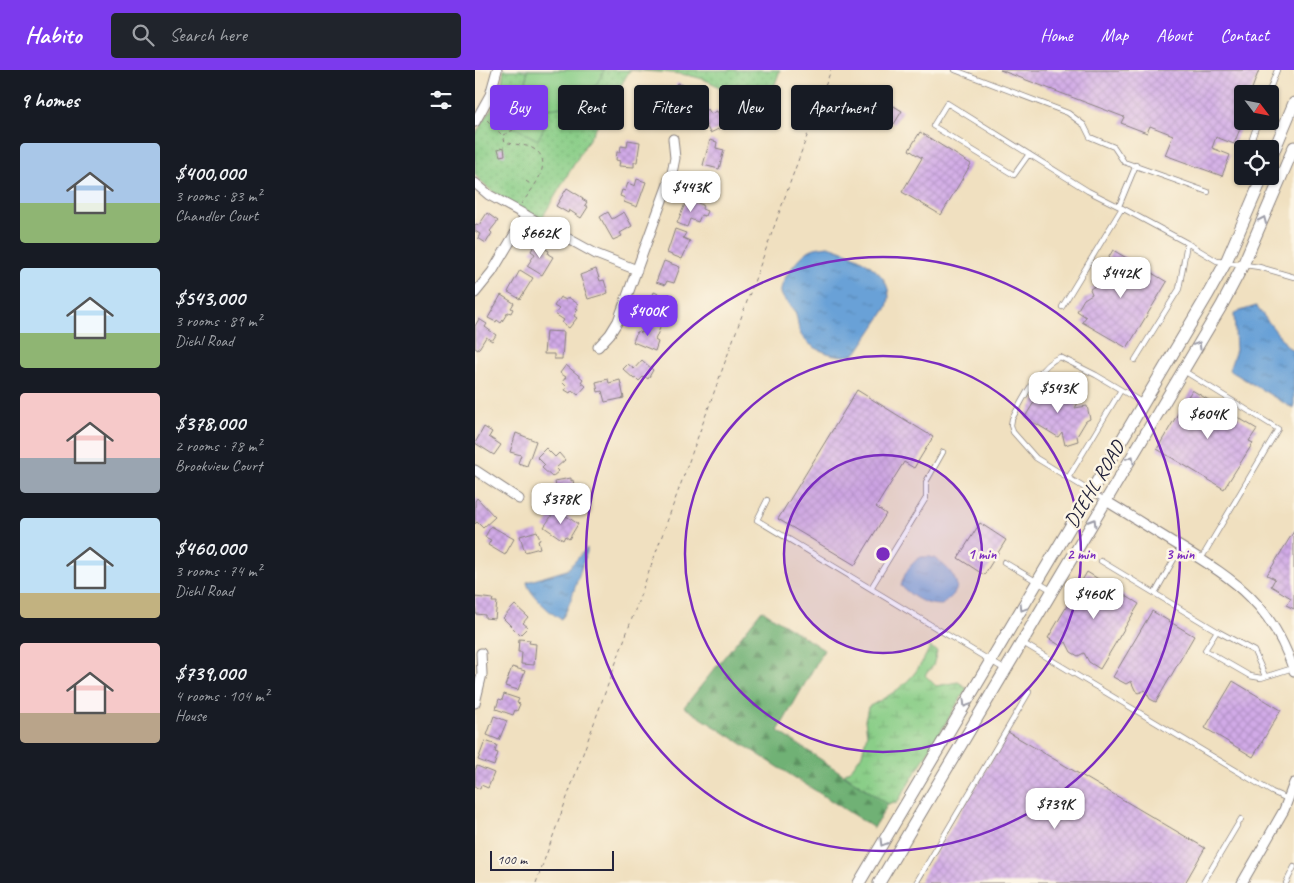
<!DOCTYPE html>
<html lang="en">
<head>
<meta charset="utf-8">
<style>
  :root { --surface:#171b24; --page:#20242c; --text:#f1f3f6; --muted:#9ea1a6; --accent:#7c3aed }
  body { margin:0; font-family:Caveat,sans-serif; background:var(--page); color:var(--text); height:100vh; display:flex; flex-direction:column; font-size:19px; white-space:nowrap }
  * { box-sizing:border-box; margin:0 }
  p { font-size:16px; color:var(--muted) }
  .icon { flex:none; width:28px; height:28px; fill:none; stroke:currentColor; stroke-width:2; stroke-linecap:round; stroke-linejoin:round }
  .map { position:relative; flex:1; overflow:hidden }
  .drawer { display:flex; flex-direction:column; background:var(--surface); width:475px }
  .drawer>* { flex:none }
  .banner { position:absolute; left:15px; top:15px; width:475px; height:45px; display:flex; gap:10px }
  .needle { width:32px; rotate:122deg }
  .fabs { position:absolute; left:759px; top:15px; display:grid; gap:10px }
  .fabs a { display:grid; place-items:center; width:45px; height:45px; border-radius:5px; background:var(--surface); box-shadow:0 1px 4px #0004; font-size:25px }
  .scale { position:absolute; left:15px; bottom:12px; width:124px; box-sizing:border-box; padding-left:5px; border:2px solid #22223b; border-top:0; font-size:14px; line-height:18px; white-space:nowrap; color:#22223b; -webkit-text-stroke:4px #fcf5e5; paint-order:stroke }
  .price { position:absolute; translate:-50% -42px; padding:0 11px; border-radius:10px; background:#fff; color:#222; font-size:16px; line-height:32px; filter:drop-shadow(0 1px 2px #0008) }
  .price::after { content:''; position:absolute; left:50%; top:30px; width:15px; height:11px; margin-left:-8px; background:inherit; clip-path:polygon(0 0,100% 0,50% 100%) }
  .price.active { background:var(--accent); color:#fff }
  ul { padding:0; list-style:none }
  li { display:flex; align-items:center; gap:15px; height:125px; padding:0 20px }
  li span { display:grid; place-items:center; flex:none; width:140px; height:100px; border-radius:5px; color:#555 }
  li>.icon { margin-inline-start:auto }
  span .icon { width:60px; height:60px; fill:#fffc; stroke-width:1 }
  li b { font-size:21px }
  h2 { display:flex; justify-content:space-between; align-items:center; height:60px; padding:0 20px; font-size:21px }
  .chip { padding:0 18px; border-radius:5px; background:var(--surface); box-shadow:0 1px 4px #0004; font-size:18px; line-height:45px }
  .chip.active { background:var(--accent); color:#fff }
  header { display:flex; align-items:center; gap:30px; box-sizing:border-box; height:70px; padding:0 25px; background:var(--accent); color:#fff }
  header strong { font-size:24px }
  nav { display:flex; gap:28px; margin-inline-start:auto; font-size:18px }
  .search { width:350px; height:45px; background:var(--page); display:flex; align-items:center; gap:12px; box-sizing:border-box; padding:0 18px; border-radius:5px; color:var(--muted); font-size:19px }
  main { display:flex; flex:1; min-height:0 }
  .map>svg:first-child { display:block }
  .forest { fill:url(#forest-firs); stroke:#486a58 }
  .wetland { fill:url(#wetland-marsh); stroke:#567862 }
  .park { fill:url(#park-dots); stroke:#567862 }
  .garden { fill:#8ace88; stroke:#567862 }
  .water { fill:url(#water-ripples); stroke:#466289 }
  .building { fill:url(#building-cross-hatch) }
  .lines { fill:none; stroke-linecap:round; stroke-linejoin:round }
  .service-casing { stroke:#89817e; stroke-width:6 }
  .minor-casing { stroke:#89817e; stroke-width:11 }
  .tertiary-casing { stroke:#89817e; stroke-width:13 }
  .path { stroke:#89817e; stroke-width:1; stroke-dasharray:4 4; stroke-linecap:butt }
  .service { stroke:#fff; stroke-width:4.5 }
  .minor { stroke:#fff; stroke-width:9 }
  .tertiary { stroke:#fff; stroke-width:11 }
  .oneway { stroke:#9c9ca7 }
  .ring { fill:none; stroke:#7b2cbf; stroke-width:2.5 }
  .labels { text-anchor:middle; stroke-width:5; stroke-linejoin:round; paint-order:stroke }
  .street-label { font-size:20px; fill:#22223b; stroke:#fcf5e5 }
  .centre { fill:#7b2cbf; stroke:#fcf5e5; stroke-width:2.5 }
  .ring-label { font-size:15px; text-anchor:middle; font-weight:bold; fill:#7b2cbf; stroke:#fcf5e5; stroke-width:5; stroke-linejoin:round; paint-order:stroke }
</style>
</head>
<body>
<header>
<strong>Habito</strong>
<div class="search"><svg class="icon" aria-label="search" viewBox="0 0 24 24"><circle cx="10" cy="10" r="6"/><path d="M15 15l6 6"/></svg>Search here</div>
<nav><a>Home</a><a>Map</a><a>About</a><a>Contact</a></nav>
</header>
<main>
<section class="drawer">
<h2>9 homes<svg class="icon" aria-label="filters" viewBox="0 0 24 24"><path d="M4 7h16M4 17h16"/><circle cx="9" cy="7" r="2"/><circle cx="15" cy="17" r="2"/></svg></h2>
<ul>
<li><span style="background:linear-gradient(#a9c7e8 60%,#8fb573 0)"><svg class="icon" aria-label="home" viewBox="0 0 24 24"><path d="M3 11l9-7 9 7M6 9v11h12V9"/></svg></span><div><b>$400,000</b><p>3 rooms · 83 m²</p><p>Chandler Court</p></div></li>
<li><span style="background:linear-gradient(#bfe0f5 65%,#8fb573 0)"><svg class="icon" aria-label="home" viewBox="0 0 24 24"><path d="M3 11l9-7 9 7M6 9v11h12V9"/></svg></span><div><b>$543,000</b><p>3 rooms · 89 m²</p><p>Diehl Road</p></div></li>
<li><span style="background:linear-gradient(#f6c9c9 65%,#9aa5b1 0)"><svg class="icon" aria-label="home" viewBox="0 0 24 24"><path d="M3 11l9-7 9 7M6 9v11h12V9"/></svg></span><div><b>$378,000</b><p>2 rooms · 78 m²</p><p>Brookview Court</p></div></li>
<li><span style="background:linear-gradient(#bfe0f5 75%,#c2b280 0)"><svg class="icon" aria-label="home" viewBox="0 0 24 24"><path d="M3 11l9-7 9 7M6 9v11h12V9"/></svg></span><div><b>$460,000</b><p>3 rooms · 74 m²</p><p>Diehl Road</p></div></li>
<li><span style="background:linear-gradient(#f6c9c9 70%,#b9a48a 0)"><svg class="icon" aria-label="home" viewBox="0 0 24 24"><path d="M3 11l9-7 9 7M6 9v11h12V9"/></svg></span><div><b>$739,000</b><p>4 rooms · 104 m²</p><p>House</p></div></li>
</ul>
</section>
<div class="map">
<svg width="819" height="813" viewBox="0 0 819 813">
  <defs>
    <pattern id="forest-firs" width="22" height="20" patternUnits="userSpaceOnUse" patternTransform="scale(1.25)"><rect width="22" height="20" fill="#6fb174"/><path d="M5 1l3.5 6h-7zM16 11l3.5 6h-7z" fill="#5b9060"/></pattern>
    <pattern id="wetland-marsh" width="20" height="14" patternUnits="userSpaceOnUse" patternTransform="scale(1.25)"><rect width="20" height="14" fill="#8ace88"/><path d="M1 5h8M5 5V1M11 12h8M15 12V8" fill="none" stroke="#77b176"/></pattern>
    <pattern id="park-dots" width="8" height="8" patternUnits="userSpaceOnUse" patternTransform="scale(1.25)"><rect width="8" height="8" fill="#8ace88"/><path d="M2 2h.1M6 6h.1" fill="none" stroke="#77b176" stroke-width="1.8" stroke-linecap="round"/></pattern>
    <pattern id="water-ripples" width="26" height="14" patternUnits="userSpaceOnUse" patternTransform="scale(1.25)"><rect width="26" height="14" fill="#69a1d7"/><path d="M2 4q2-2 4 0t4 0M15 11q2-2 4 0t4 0" fill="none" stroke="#5683b0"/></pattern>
    <pattern id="building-cross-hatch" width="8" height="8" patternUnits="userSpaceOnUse" patternTransform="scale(1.25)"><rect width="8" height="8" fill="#d1aae7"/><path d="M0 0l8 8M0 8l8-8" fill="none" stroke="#b392c7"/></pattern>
  </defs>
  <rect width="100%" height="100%" fill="#fcf5e5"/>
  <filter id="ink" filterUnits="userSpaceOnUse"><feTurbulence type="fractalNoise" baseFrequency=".02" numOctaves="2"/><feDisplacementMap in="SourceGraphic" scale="10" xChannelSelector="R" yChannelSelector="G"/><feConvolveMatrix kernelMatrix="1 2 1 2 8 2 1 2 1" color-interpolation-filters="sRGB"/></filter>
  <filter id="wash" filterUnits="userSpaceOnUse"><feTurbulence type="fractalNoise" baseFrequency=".0096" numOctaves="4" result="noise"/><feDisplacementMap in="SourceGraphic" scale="20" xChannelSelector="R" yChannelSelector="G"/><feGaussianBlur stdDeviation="1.12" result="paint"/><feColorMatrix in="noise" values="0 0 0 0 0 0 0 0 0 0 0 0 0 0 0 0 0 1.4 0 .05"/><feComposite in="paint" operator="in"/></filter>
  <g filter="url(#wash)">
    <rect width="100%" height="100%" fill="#f0e0c0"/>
    <!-- forest -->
    <path class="forest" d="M 287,540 L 349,580 L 303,661 L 413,734 L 399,758 L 209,637 Z"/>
    <!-- wetland -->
    <path class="wetland" d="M 455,577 L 462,581 L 458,596 L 450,605 L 461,616 L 483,612 L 492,618 L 422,733 L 413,734 L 369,704 L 377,698 L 387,684 L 392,664 L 390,650 L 393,637 C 425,620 439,611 455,577 Z"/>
    <!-- park -->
    <path class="park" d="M 29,0 L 305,0 L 286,54 C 272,41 257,23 239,14 C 215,1 182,3 155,0 L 67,148 C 43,136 17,126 0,105 L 0,65 L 20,33 L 26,17 Z"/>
    <!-- garden -->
    <path class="garden" d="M 52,0 L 129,0 C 116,32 82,46 50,35 Z
      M 45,40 L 71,53 L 63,70 L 37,56 Z"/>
    <!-- water -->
    <path class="water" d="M 353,176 C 380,183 426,206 411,239 L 382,282 C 370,292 340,281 330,270 C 322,262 324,254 321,245 C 319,237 309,233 306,223 C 304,212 324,186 335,180 C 340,177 347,177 353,176 Z
      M 781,236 L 813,277 L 819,281 L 819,339 L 754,300 L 761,280 L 759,243 Z
      M 112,478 L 112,482 C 106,495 94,543 86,549 C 76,544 53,523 52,512 L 92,500 Z
      M 446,487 C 450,487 455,486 459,488 C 468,493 485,508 481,520 C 479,526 471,531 467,535 C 449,535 439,528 426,516 C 429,504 435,493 446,487 Z"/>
    <g id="blocks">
      <!-- building -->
      <path class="building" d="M 525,0 L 784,0 L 775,24 L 768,24 L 768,51 L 759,74 L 741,67 L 737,78 L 755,85 L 747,106 L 690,85 L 698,65 L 675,56 L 672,63 L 646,53 L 649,47 Z
        M 202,13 L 228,24 L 221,38 L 196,27 Z
        M 414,33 L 427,41 L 419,54 L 405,47 Z
        M 233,39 L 236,44 L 242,41 L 250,56 L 235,63 L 225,43 Z
        M 445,62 L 496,94 L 466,145 L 427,122 L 447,88 L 434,80 Z
        M 153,70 L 165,72 L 162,92 L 159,92 L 159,97 L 144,96 L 145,91 L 141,90 L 142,82 L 145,82 L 146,76 L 152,77 Z
        M 235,70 L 242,72 L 241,78 L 249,80 L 244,99 L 228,95 Z
        M 29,77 L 30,85 L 25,86 L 23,79 Z
        M 220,103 L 239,110 L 232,128 L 217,122 L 221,113 L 217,112 Z
        M 162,109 L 171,112 L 162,137 L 149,132 L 150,128 L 145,126 L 147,120 L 150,121 L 153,113 L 160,116 Z
        M 92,118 L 108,128 L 107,129 L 112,132 L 110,135 L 113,137 L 106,148 L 94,140 L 93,143 L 81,136 Z
        M 212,129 L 228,135 L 227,139 L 232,141 L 230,146 L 226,145 L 223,152 L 215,149 L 212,157 L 202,153 Z
        M 133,142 L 137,149 L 149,142 L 157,156 L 145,163 L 147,166 L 138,170 L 125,147 Z
        M 12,143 L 23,151 L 15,161 L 17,163 L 11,173 L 3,168 L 5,164 L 0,161 L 0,155 L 1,154 L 4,155 Z
        M 200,159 L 211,163 L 208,168 L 215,171 L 207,189 L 192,183 Z
        M 61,173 L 74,181 L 73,184 L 78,187 L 67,205 L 52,196 L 60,184 L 56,181 Z
        M 638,180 L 692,212 L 652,278 L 607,252 L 611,247 L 602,241 L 609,229 L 617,224 L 615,219 L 623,214 L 620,210 L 629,205 L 626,200 Z
        M 189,191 L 205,197 L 199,213 L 192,211 L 190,215 L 181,212 Z
        M 121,199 L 125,211 L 129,210 L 133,223 L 113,229 L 105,205 Z
        M 45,200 L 58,208 L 45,229 L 33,222 Z
        M 179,222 L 193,228 L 185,247 L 170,243 Z
        M 26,225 L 39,233 L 36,238 L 38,239 L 36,243 L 33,242 L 26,253 L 22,250 L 21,252 L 13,248 Z
        M 85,227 L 91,230 L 93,227 L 103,234 L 101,238 L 103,239 L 99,246 L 102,248 L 94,258 L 87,253 L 89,250 L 80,244 L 84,239 L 79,236 Z
        M 4,249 L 12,254 L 10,257 L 21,265 L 17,271 L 11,267 L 3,280 L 0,278 L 0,256 Z
        M 174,254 L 185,258 L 180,270 L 183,272 L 180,281 L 158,272 L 162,261 L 167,263 L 169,257 L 172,259 Z
        M 71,261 L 89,262 L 87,289 L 79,289 L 79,284 L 69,284 Z
        M 167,290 L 178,300 L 173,309 L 169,306 L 164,311 L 161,308 L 159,309 L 148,299 L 153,294 L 159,299 Z
        M 91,295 L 108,309 L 106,312 L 111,316 L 103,325 L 97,320 L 95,323 L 90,320 L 92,317 L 87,312 L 91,307 L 85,303 Z
        M 133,309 L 134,313 L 145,310 L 149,328 L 130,332 L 127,321 L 123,322 L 121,312 Z
        M 570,314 L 603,333 L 600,338 L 612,336 L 615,349 L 611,351 L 602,366 L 603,371 L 590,375 L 587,362 L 583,367 L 550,347 Z
        M 382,320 L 458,367 L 439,398 L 429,392 L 401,437 L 411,444 L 380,495 L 303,449 Z
        M 717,320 L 782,359 L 774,371 L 778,373 L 749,419 L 682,379 Z
        M 9,357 L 17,362 L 14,367 L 26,375 L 19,385 L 0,373 Z
        M 41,363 L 61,371 L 52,396 L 43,393 L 46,385 L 35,382 Z
        M 71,378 L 80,387 L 84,383 L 90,390 L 81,398 L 84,401 L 77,407 L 67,398 L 70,395 L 62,387 Z
        M 96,408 L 96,411 L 98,410 L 102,431 L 84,435 L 80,411 Z
        M 2,428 L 20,447 L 8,458 L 2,452 L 0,454 L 0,431 Z
        M 81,439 L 103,454 L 94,469 L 90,466 L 88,470 L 69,457 Z
        M 505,453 L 531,470 L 509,505 L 483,488 Z
        M 16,456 L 39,469 L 30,485 L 13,475 L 16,470 L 10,467 Z
        M 62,461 L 65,470 L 63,471 L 65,478 L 50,482 L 45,466 Z
        M 819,461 L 819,539 L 811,535 L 816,528 L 796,516 L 800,509 L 792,505 Z
        M 612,502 L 664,534 L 625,599 L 614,592 L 609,583 L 603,586 L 596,582 L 591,572 L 586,576 L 573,568 Z
        M 0,527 L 18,529 L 17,532 L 22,532 L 20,549 L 10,548 L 10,545 L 1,544 Z
        M 40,535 L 53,547 L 48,553 L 53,557 L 45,565 L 28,548 Z
        M 677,541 L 719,566 L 681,632 L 675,629 L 670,620 L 664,623 L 660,620 L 656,611 L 651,614 L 638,607 Z
        M 44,569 L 55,570 L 54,573 L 61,574 L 59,595 L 46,594 L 47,582 L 43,582 Z
        M 37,597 L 50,601 L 43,620 L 30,616 Z
        M 758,611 L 806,640 L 778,687 L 730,658 Z
        M 29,624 L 44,629 L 42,633 L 45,634 L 42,641 L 40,640 L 38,645 L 21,639 L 24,629 L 27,630 Z
        M 19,646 L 32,651 L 24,670 L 12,665 Z
        M 533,662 L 730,778 L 710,813 L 444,813 Z
        M 10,671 L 22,675 L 20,682 L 23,683 L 19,696 L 3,690 Z
        M 2,696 L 19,703 L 13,718 L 6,715 L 5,719 L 0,717 L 0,700 Z"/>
    </g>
  </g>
  <g filter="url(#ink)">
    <use href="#blocks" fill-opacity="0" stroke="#89817e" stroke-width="1"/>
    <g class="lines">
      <defs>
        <path id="service" d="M 480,0 L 593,43 L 609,55 L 615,67 L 639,77 L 649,92 L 733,122
          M 793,24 L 802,0
          M 777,69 L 783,51
          M 554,84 L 539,105 L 458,56 L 472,33 L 613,121 L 647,138
          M 644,136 L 661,95
          M 587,237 L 647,138 L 712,173 L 742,191 L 784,197 L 819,207
          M 660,290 L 704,219 L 712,173
          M 709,301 L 803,359 L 726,489
          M 593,408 L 646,320
          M 292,430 L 282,450 L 529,599
          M 631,431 L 561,388 L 538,362 L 536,355 L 537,349 C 547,331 564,294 585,287 L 621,305 L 668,333
          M 626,491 L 742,561
          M 529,492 L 576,520
          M 396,518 L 451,428 L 451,412 L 468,382
          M 680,523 L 706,477
          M 548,573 L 797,722 L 813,729
          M 790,606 L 779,581 L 742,561 L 730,580 L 775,606 L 786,608 L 818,598
          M 441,813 L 554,622
          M 728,813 L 766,749
          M 811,813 L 819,797"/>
        <path id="minor" d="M 0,52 L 15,25 L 22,0
          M 0,113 L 14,125 L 121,184 L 162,200
          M 0,223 L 17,202 L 51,145
          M 123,277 L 135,264 L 143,251 L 197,103 L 200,88 L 198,69
          M 0,400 L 44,429
          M 631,431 C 656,446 681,462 706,477 C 762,511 797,535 819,601
          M 0,633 L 7,604 L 6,583
          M 767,813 L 809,740 L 819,713"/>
        <path id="tertiary" d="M 795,90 L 819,33
          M 384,813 L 732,226 L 751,192 L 788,106
          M 404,813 L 747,235 L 768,195 L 819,77"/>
      </defs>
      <!-- service casing -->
      <use href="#service" class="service-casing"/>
      <!-- minor casing -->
      <use href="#minor" class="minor-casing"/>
      <!-- tertiary casing -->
      <use href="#tertiary" class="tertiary-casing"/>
      <!-- path -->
      <path class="path" d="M 12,50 L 28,66 L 30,72 C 39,75 49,74 57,78 C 82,90 57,120 46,134
        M 28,65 L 38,60
        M 51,111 L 58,116
        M 61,813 L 356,0"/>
      <!-- service -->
      <use href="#service" class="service"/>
      <!-- minor -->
      <use href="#minor" class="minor"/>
      <!-- tertiary -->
      <use href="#tertiary" class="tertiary"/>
    </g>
    <!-- one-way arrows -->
    <defs><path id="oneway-chevron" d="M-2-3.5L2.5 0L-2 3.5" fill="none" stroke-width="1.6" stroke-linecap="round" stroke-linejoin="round" transform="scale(1.25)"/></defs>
    <g class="oneway">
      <use href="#oneway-chevron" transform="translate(788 150) rotate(-66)"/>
      <use href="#oneway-chevron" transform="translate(723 275) rotate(-59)"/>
      <use href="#oneway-chevron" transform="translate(656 389) rotate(-59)"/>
      <use href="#oneway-chevron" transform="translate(618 452) rotate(-59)"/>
      <use href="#oneway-chevron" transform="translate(548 538) rotate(121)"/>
      <use href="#oneway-chevron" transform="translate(491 634) rotate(121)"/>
      <use href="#oneway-chevron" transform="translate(408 773) rotate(121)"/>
    </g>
  </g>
  <!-- distance rings -->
  <circle cx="408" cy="484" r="99" fill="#7b2cbf" fill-opacity=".12"/>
  <g class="ring">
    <circle cx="408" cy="484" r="99"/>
    <circle cx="408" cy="484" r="198"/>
    <circle cx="408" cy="484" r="297"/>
  </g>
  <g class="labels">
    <!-- street labels -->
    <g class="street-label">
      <text transform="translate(619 414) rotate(-59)" y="7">DIEHL ROAD</text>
    </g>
  </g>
  <circle cx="408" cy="484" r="8" class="centre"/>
  <g class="ring-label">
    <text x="507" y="489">1 min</text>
    <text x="606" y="489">2 min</text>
    <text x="705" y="489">3 min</text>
  </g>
</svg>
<div class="fabs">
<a><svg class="needle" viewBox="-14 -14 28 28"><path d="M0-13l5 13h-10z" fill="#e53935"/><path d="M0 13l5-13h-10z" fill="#9ea1a6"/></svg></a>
<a><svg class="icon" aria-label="locate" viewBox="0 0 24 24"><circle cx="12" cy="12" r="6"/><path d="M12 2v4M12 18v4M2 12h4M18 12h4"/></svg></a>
</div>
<div class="scale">100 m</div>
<b class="price" style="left:216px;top:143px">$443K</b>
<b class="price" style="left:65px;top:189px">$662K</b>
<b class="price" style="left:646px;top:229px">$442K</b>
<b class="price active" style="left:173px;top:267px">$400K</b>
<b class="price" style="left:583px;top:344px">$543K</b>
<b class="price" style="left:733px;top:370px">$604K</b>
<b class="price" style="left:86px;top:455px">$378K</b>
<b class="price" style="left:619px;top:550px">$460K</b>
<b class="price" style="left:580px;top:760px">$739K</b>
<div class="banner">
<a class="chip active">Buy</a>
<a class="chip">Rent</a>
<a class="chip">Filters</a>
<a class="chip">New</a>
<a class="chip">Apartment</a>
</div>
</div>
</main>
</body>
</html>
